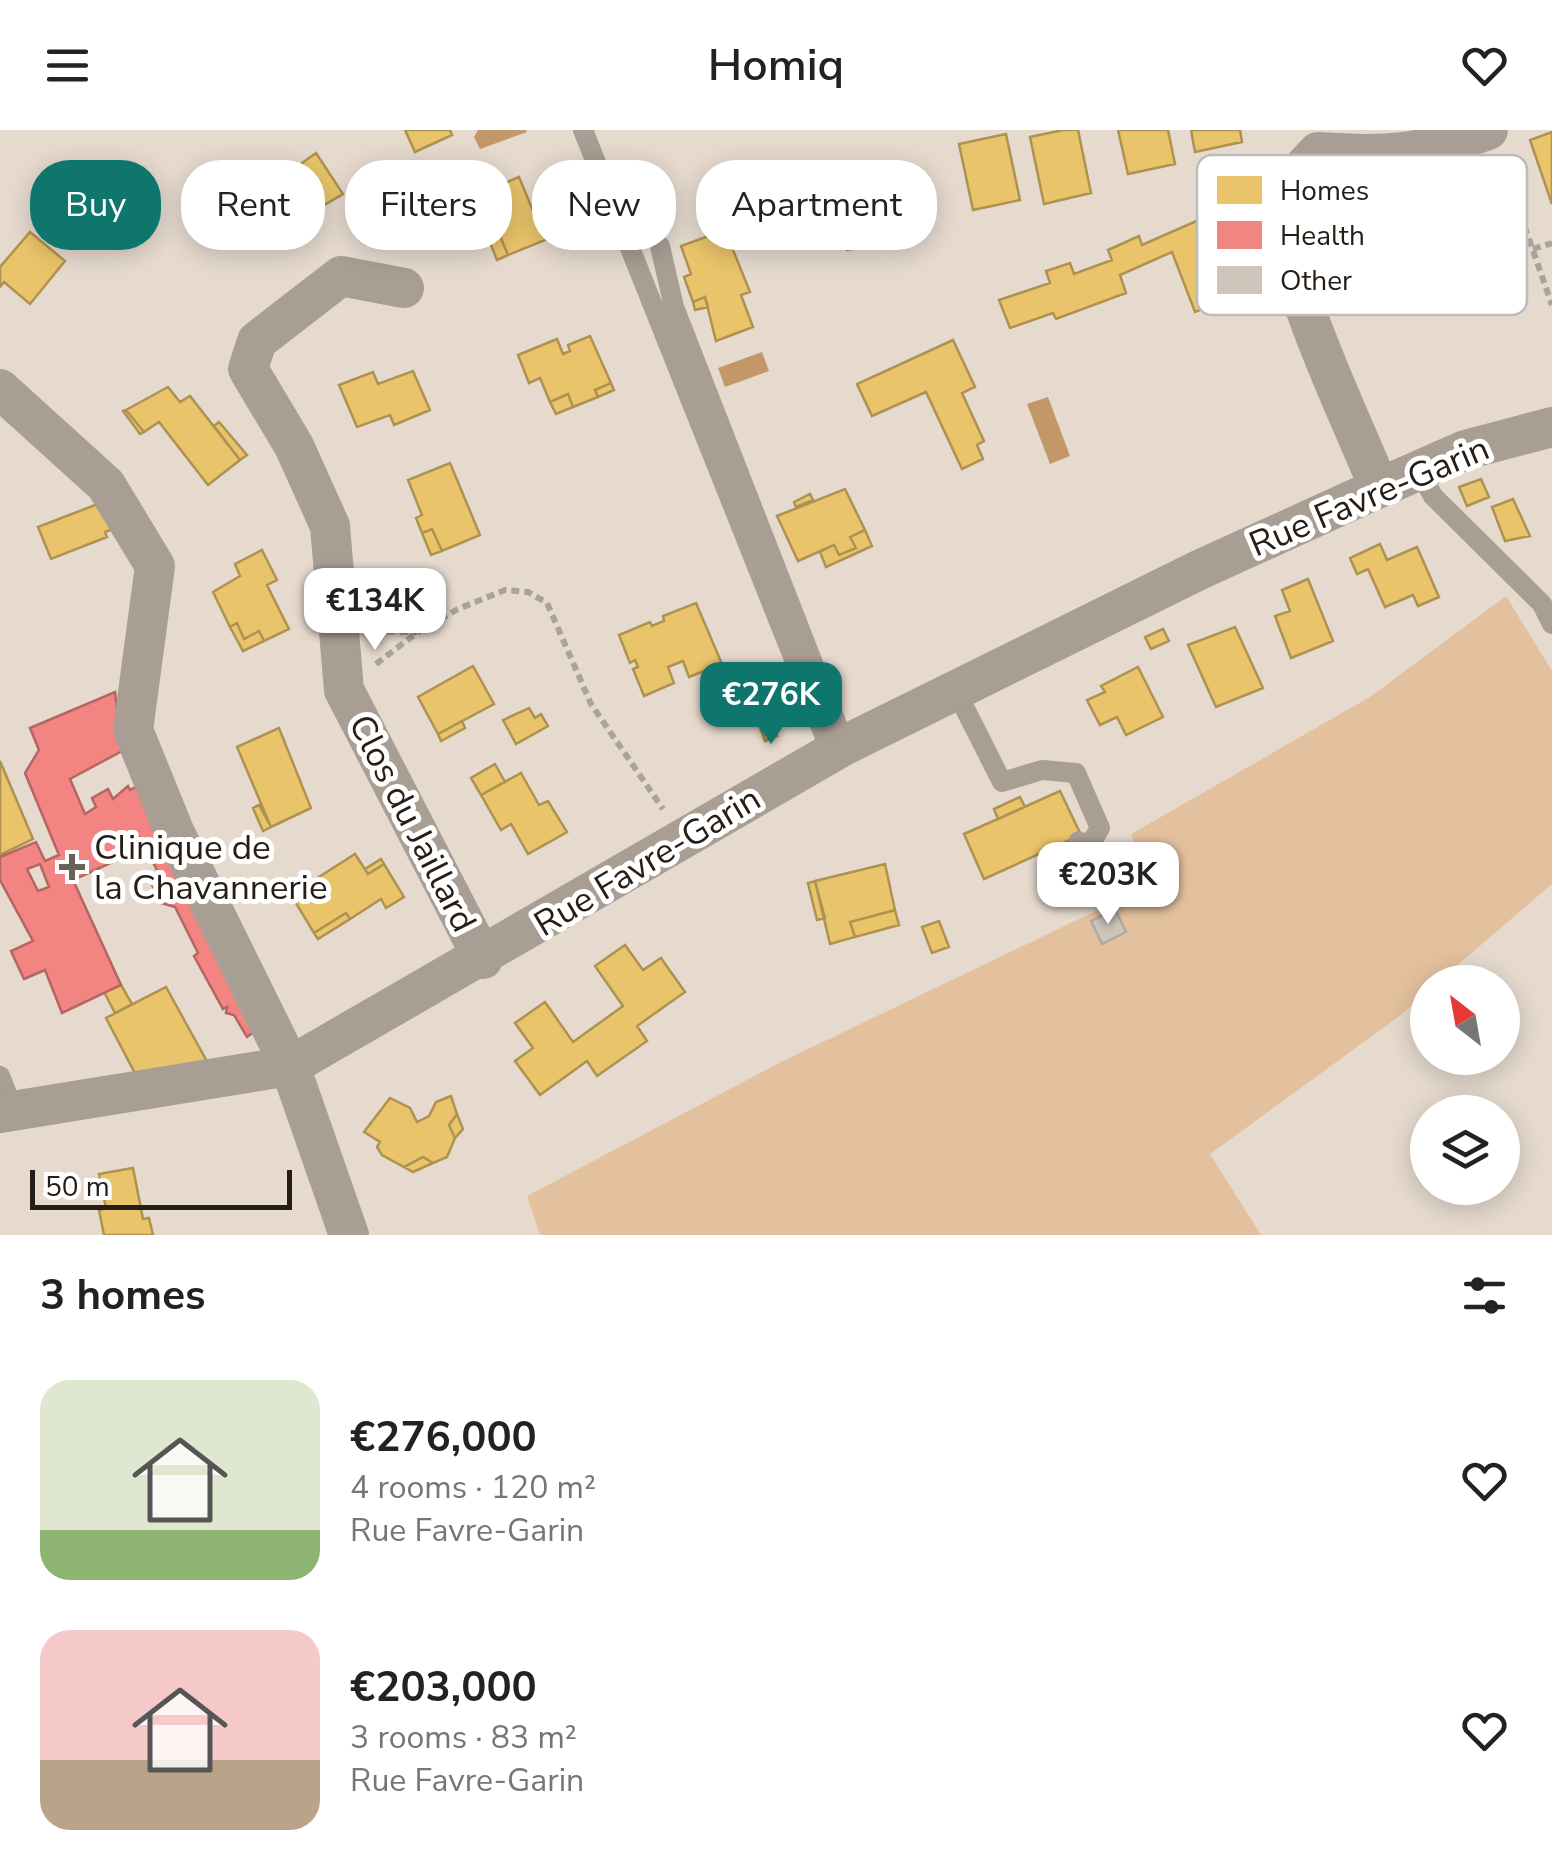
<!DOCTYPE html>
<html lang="en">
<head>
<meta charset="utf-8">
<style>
  :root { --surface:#fff; --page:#f2f2f2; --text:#222; --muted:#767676; --accent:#0f766e }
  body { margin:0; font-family:"Nunito Sans",sans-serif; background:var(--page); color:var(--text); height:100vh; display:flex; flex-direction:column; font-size:38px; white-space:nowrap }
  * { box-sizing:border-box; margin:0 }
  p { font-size:32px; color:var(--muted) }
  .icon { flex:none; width:55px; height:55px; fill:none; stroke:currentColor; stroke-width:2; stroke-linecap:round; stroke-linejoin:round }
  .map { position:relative; height:1105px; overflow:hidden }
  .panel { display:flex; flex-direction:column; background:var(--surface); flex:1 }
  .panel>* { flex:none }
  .guide { position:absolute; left:30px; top:30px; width:1000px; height:90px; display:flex; gap:20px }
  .needle { width:65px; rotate:329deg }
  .controls { position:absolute; left:1410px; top:835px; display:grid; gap:20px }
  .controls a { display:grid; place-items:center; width:110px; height:110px; border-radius:50%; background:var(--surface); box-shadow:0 5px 25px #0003; font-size:50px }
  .scale { position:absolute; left:30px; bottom:25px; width:262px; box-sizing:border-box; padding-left:10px; border:5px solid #261e16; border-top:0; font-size:28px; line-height:35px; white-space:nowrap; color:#261e16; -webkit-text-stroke:8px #fff; paint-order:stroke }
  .price { position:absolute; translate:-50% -85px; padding:0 22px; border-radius:20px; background:#fff; color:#222; font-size:32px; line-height:65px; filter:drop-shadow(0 2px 5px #0008) }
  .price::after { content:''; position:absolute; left:50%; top:60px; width:30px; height:22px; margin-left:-15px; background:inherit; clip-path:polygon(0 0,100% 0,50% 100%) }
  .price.selected { background:var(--accent); color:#fff }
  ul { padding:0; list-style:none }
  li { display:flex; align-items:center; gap:30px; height:250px; padding:0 40px }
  li span { display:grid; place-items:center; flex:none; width:280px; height:200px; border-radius:30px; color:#555 }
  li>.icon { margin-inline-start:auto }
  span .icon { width:120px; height:120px; fill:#fffc; stroke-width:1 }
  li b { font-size:42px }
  h2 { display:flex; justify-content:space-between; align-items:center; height:120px; padding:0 40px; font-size:42px }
  .pill { padding:0 35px; border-radius:40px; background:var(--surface); box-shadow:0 5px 25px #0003; font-size:35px; line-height:90px }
  .pill.selected { background:var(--accent); color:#fff }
  header { display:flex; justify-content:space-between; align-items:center; height:130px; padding:0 40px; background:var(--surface); font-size:45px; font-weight:600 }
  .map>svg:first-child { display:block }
  .green { fill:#e3c19e }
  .water { fill:#c39868 }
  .homes { fill:#e9c46a; stroke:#ae9251; stroke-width:2.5 }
  .health { fill:#f28482; stroke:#b56562; stroke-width:2.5; fill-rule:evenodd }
  .building { fill:#cdc4ba; stroke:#b2a9a0; stroke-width:2.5 }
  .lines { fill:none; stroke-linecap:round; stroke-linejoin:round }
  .path { stroke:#aaa399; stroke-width:6; stroke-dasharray:8 5; stroke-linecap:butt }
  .service { stroke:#a89e94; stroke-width:20 }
  .minor { stroke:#a89e94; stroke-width:40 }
  .poi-dot { fill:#696056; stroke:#fff; stroke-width:4 }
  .labels { text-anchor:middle; stroke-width:10; stroke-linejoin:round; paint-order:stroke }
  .street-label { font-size:35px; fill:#261e16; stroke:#fff }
  .poi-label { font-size:35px; fill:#261e16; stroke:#fff; text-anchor:start }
  .key { fill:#fff; stroke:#bebcb9; stroke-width:2.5 }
  .key-label { font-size:28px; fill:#261e16 }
</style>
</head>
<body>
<header><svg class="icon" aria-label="menu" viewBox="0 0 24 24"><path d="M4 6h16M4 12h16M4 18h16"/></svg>Homiq<svg class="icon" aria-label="heart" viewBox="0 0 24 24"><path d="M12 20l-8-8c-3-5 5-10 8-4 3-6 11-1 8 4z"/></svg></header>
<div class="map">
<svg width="1552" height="1105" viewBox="0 0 1552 1105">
  <rect width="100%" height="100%" fill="#e6dace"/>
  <!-- green -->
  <path class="green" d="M 1506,466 L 1552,541 L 1552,754 L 1438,852 L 1428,852 L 1427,862 L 1401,885 L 1210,1024 L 1261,1105 L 540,1105 L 527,1066 L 781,932 L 1152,754 L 1131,704 L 1370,567 Z"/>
  <!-- water -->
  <path class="water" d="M 478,0 L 526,0 L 527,2 L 480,19 L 474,7 Z
    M 762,222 L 769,241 L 725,257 L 718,238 Z
    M 1048,267 L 1070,326 L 1050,334 L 1027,274 Z"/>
  <!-- homes -->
  <path class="homes" d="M 405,0 L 450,0 L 452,5 L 415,22 Z
    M 1063,0 L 1078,0 L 1091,63 L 1044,74 L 1030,7 Z
    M 1118,0 L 1168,0 L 1175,34 L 1128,44 Z
    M 1191,0 L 1240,0 L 1242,12 L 1195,22 Z
    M 1552,2 L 1552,74 L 1530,10 Z
    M 1006,4 L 1020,70 L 973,80 L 959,14 Z
    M 316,23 L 343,64 L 257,114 L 235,81 Z
    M 519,47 L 545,110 L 508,125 L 500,106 L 489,110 L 485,99 L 491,96 L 478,64 Z
    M 897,50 L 910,107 L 847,120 L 835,63 Z
    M 1226,78 L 1254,160 L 1195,182 L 1172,122 L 1120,145 L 1126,163 L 1056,189 L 1053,183 L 1010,198 L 999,170 L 1050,153 L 1046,141 L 1070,133 L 1074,144 L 1112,130 L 1108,120 L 1139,106 L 1142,115 Z
    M 309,80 L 314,90 L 276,115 L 270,105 Z
    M 725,100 L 750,162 L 741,165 L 753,197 L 716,211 L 705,167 L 693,172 L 684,147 L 691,144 L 681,116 Z
    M 30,102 L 65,131 L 30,174 L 4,152 L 0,157 L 0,137 Z
    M 500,106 L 508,125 L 497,130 L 489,110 Z
    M 705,167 L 708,177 L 695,180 L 693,172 Z
    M 590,206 L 611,253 L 595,260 L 598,267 L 573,277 L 568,264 L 550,272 L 540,248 L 529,253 L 518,225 L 557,209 L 563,224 L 570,221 L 568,215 Z
    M 953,210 L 975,257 L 962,263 L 984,311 L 977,315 L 983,329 L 962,339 L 926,262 L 872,286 L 857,254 Z
    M 413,241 L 430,280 L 394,295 L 390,285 L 357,297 L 339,255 L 373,242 L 378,254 Z
    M 611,253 L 614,260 L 598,267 L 595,260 Z
    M 168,257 L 180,272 L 190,266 L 240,330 L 208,355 L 159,292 L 144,302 L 126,280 Z
    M 568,264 L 573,277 L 556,284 L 550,272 Z
    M 126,280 L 144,302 L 140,304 L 123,281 Z
    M 219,292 L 247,325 L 240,330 L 214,296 Z
    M 450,333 L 480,405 L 442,421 L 432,399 L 422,403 L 416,388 L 422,385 L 408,350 Z
    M 1481,349 L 1489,367 L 1467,376 L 1459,357 Z
    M 845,359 L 865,400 L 850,407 L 856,418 L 839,425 L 834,415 L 798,431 L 777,386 Z
    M 810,364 L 813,370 L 796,377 L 794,372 Z
    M 1513,369 L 1530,406 L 1505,411 L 1492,377 Z
    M 103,372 L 122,396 L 105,402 L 107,407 L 51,429 L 38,397 Z
    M 432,399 L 442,421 L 431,425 L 422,403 Z
    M 865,400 L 872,416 L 826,437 L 820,422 L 834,415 L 839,425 L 856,418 L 850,407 Z
    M 1380,414 L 1387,430 L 1417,417 L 1439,467 L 1418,476 L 1413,465 L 1385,477 L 1368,439 L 1357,444 L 1350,428 Z
    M 262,420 L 277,450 L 267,455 L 289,499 L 264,511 L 259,501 L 244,509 L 237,493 L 230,497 L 213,462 L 240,446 L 235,434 Z
    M 1308,449 L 1333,511 L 1291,528 L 1275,486 L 1290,481 L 1282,460 Z
    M 696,473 L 722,534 L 689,547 L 683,531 L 668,537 L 674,553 L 644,566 L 633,539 L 638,537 L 635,530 L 630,533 L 619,505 L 650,492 L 652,496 L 664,491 L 663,486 Z
    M 237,493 L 244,509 L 259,501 L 264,511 L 243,521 L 230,497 Z
    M 1235,497 L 1263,558 L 1216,577 L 1188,515 Z
    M 1163,499 L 1169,511 L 1151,519 L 1145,507 Z
    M 473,536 L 494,574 L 438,604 L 418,567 Z
    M 1138,537 L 1163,587 L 1126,605 L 1117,587 L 1100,595 L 1087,570 L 1105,562 L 1101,556 Z
    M 529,578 L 535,588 L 541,584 L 548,596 L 516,614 L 503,590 Z
    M 462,591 L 465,598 L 441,611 L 438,604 Z
    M 772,593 L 777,606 L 765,611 L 760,597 Z
    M 279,598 L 311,678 L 271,697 L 237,617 Z
    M 0,631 L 33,709 L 0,725 Z
    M 495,634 L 505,652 L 481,665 L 471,648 Z
    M 521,643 L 539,675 L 548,671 L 567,702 L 528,724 L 511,694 L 501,700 L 481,665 Z
    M 1060,661 L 1081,705 L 984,749 L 964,704 Z
    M 1020,667 L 1025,677 L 998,689 L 994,679 Z
    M 259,675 L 271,697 L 263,701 L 253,678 Z
    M 355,724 L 368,744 L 384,734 L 404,767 L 386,778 L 381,769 L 350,789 L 346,783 L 314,803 L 288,760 L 308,747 L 311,752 Z
    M 381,729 L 384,734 L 368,744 L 365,739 Z
    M 885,734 L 895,780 L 850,792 L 855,807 L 830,814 L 815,751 Z
    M 815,751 L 825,788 L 817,790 L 808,753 Z
    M 895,780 L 899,795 L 855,807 L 850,792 Z
    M 346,783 L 350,789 L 318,809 L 314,803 Z
    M 939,791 L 949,817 L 932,823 L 922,797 Z
    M 625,815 L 643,840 L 661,828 L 685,862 L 637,896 L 647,911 L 597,946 L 587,931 L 540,965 L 515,931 L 533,918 L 515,893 L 545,872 L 573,912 L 623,876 L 595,836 Z
    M 121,855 L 132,874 L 115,883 L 104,862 Z
    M 166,857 L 209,935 L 137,947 L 106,888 Z
    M 451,966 L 457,984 L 449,995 L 455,1008 L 447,1027 L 433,1033 L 423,1027 L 404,1037 L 382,1025 L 377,1017 L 380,1012 L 364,1002 L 390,968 L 410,978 L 417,992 L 429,986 L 436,972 Z
    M 457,984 L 463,999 L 455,1008 L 449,995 Z
    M 423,1027 L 433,1033 L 413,1042 L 404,1037 Z
    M 133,1038 L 143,1089 L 149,1088 L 153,1105 L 104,1105 L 99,1080 L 106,1078 L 99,1044 Z"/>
  <!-- health -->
  <path class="health" d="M 115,562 L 122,621 L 70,649 L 85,684 L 96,677 L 92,668 L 108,659 L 113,669 L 128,656 L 130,660 L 136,657 L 259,898 L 247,907 L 234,885 L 226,883 L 227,877 L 223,879 L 194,826 L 198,823 L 175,777 L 161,773 L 150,751 L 157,740 L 137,703 L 117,713 L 124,727 L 73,750 L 121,855 L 62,883 L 45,840 L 24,849 L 11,821 L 33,811 L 0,750 L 0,727 L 36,712 L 45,731 L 59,725 L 25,643 L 39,620 L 30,598 ZM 40,734 L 49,757 L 38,761 L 27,739 Z"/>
  <!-- building -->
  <path class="building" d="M 1115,779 L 1126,802 L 1102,814 L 1091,791 Z"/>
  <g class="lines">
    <!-- path -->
    <path class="path" d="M 1511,58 L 1527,54
      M 1325,70 C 1375,82 1414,73 1462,59 L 1468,52 L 1505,40 L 1552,175
      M 1400,76 L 1420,131 L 1433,125
      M 1383,97 L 1390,94 L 1402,122 L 1415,117
      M 1533,119 L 1552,113
      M 374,501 L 417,502
      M 376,534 L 418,502 L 458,479 L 505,460 L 528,462 L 547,473 L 591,574 L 663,679"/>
    <!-- service -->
    <path class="service" d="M 583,0 L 831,622
      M 660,116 L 674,177 L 845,615
      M 1419,341 L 1433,366 L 1542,474 L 1552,494
      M 956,561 L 1002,652 L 1042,640 L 1076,643 L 1100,698 L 1086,721 L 1079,711
      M 0,946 L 14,981"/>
    <!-- minor -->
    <path class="minor" d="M 404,158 L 341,146 L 257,211 L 248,239 L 294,316 L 330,396 L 344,560 L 483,829
      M 0,259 L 106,355 L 155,436 L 133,600 L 174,701 L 290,936 L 349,1105
      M 1379,358 C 1353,291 1271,129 1285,65 C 1289,50 1308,33 1318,22 C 1390,27 1419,24 1488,0
      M 0,983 L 290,936 L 845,615 L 1199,440 L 1379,358 L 1465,320 L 1552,297"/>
  </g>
  <!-- markers -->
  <path class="poi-dot" d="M67 722h10v10h10v10h-10v10h-10v-10h-10v-10h10z"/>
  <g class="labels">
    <!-- street labels -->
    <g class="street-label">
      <text transform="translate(1369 366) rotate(-23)" y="12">Rue Favre-Garin</text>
      <text transform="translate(413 693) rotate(63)" y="12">Clos du Jaillard</text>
      <text transform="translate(647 731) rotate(-31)" y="12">Rue Favre-Garin</text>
    </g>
    <!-- poi labels -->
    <g class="poi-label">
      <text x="94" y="729">Clinique de<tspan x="94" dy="40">la Chavannerie</tspan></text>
    </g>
  </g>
  <!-- legend -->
  <rect x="1197" y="25" width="330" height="160" rx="15" class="key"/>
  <rect x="1217" y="46" width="45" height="28" fill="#e9c46a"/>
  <rect x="1217" y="91" width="45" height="28" fill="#f28482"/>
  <rect x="1217" y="136" width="45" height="28" fill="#cdc4ba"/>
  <g class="key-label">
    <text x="1280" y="70">Homes</text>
    <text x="1280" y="115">Health</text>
    <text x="1280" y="160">Other</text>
  </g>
</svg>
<div class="controls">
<a><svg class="needle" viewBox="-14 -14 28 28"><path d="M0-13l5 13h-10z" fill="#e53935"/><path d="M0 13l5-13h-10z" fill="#767676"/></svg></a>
<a><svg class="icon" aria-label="layers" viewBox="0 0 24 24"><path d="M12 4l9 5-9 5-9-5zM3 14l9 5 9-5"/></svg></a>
</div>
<div class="scale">50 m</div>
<b class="price" style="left:375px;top:523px">€134K</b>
<b class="price selected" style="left:771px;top:617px">€276K</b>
<b class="price" style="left:1108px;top:797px">€203K</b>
<div class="guide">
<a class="pill selected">Buy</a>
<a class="pill">Rent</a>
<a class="pill">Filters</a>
<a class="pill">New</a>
<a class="pill">Apartment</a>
</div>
</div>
<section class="panel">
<h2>3 homes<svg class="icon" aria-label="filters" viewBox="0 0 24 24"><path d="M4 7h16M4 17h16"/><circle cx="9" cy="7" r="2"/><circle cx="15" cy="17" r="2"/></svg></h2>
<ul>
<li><span style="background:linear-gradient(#dfe7d0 75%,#8fb573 0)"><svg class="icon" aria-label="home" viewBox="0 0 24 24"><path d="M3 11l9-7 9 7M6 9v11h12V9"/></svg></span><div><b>€276,000</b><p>4 rooms · 120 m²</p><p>Rue Favre-Garin</p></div><svg class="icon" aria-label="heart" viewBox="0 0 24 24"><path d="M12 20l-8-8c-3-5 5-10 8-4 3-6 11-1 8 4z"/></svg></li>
<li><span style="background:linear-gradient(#f6c9c9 65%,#b9a48a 0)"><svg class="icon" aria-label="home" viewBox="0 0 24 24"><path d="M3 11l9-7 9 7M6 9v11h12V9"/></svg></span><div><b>€203,000</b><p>3 rooms · 83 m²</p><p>Rue Favre-Garin</p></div><svg class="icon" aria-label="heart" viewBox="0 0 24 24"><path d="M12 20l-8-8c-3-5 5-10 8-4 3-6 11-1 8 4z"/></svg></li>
</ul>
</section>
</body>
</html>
